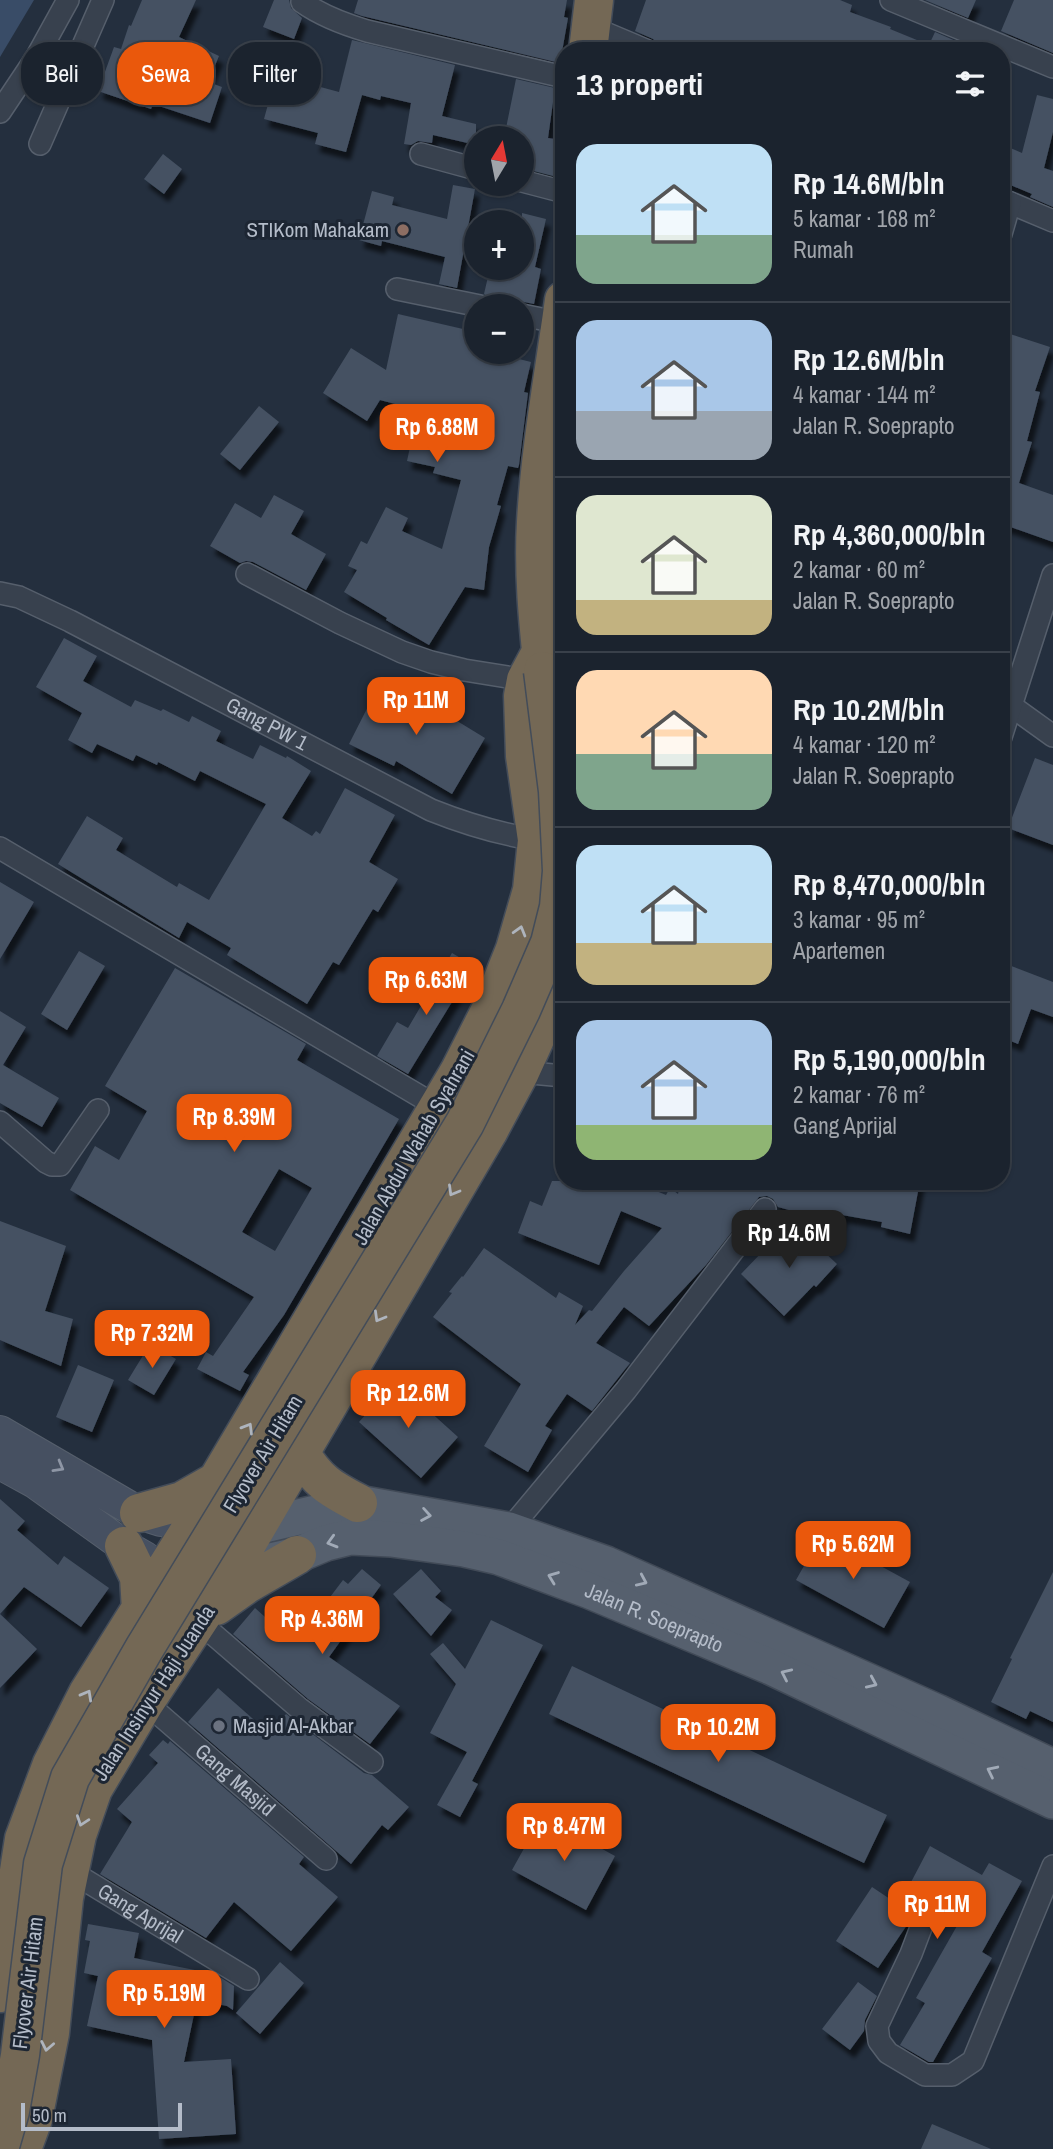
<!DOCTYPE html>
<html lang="id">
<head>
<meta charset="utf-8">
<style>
  :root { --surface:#1b232e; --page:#282f3a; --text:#f1f3f6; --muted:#a0a4aa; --line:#39404a; --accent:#ea580c }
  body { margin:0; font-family:"Archivo Narrow",sans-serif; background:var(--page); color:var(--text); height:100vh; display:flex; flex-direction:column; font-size:26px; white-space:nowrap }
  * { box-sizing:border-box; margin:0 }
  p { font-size:23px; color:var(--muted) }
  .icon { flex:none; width:38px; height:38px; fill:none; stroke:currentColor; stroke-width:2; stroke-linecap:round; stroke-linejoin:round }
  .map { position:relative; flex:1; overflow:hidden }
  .sheet { position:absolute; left:555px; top:42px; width:455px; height:1148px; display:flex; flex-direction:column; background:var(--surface); border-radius:28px; box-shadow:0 2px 5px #0004,0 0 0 2px var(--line) }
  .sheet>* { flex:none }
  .banner { position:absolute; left:21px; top:42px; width:429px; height:63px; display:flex; gap:14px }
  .needle { width:46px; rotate:10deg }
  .controls { position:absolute; left:464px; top:126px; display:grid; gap:14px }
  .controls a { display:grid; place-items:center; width:70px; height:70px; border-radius:50%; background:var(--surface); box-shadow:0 2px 5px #0004,0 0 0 2px var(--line); font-size:35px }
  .scale { position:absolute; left:21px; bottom:18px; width:161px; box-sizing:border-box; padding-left:7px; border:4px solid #b4bcc9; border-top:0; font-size:19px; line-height:24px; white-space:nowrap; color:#b4bcc9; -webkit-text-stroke:5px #1d2633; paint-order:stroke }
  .price { position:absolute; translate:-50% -60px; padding:0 16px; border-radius:14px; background:var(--accent); color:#fff; font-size:23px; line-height:46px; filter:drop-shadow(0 2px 4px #0008) }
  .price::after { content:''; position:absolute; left:50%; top:42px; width:21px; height:16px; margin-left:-10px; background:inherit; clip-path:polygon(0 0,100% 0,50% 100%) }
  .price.on { background:#222; color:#fff }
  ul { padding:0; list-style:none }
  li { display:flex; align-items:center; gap:21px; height:175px; padding:0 21px }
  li+li { border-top:2px solid var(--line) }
  li span { display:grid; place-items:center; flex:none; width:196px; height:140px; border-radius:21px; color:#555 }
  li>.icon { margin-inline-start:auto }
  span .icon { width:84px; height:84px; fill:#fffc; stroke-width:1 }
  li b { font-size:30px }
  h2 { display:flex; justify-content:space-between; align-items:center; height:84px; padding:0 21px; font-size:30px }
  .chip { padding:0 24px; border-radius:28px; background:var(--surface); box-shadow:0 2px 5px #0004,0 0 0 2px var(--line); font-size:24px; line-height:63px }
  .chip.on { background:var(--accent); color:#fff }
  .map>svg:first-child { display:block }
  .water { fill:#394c67 }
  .building { fill:#455162; fill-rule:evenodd; filter:url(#shadow) }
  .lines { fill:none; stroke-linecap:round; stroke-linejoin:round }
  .street-casing { stroke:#565f6c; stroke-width:24 }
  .secondary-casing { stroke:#565f6c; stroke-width:34 }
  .primary-casing { stroke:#414a57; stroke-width:38 }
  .highway-casing { stroke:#434c59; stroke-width:41 }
  .street { stroke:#38414e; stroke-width:21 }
  .secondary { stroke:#465061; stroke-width:32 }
  .primary { stroke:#56606e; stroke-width:35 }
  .highway { stroke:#746855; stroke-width:38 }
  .highway-bridge-casing { stroke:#434c59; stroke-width:41; stroke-linecap:butt }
  .highway-bridge { stroke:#746855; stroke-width:38 }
  .oneway { stroke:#aeb4bd }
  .oneway2 { stroke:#8e96a5 }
  .oneway3 { stroke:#a1aab7 }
  .education-dot { fill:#8d6e63; stroke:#1d2633; stroke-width:2.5 }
  .worship-dot { fill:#6b7280; stroke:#1d2633; stroke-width:2.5 }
  .labels { text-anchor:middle; stroke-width:6; stroke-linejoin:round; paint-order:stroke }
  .poi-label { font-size:21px; fill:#b4bcc9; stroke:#1d2633; text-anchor:end }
  .street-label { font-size:21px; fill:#b4bcc9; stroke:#1d2633 }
</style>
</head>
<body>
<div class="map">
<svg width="1053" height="2149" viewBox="0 0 1053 2149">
  <defs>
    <filter id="shadow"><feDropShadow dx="4.5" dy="8" stdDeviation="2" flood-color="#0009"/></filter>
  </defs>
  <rect width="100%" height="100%" fill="#242f3e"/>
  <!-- water -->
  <path class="water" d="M 0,0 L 34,0 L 0,57 Z"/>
  <!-- building -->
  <path class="building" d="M 142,0 L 196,0 L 179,37 L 219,56 L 208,82 L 222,87 L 210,123 L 153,104 L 151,109 L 98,91 L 114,47 L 121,49 L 129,25 L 131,26 Z
    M 274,0 L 289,0 L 291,8 L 302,18 L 294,39 L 263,27 Z
    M 358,0 L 567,0 L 564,17 L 568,18 L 560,63 L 362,16 L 354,13 Z
    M 646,0 L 840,0 L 852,5 L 850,12 L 891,27 L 890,29 L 929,45 L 935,32 L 958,42 L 954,51 L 675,51 L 660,46 L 653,39 L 635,31 Z
    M 925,0 L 976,0 L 968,18 Z
    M 1014,0 L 1053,0 L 1053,53 L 1001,31 Z
    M 352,40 L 455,65 L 442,116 L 476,124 L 476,145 L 433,135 L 432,143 L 418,141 L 411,145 L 404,144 L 411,103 L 381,96 L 380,100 L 362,95 L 346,152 L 315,144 L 318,133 L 264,119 L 276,75 L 339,92 Z
    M 516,79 L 555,88 L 548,138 L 561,140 L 557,177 L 522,168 L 522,138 L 504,138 Z
    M 1037,95 L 1053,99 L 1053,132 L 1044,168 L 1053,171 L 1053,207 L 1030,197 L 1032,194 L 1001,181 L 1001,144 L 1022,153 Z
    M 163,154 L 182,169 L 164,194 L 144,179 Z
    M 453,185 L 475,189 L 457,288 L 439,284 L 445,257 L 382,241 L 381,246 L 359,240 L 372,191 L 394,197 L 392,205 L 447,219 Z
    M 522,213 L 546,219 L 535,267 L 541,269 L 534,304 L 524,302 L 515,305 L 491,300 L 484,294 L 490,268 L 522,268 Z
    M 398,314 L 476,332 L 476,352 L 512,352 L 511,357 L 531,362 L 524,392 L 528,393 L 519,465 L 518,468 L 508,466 L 497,505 L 501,506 L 489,547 L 484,590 L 465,587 L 429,645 L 386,620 L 387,618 L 344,592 L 357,570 L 348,566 L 361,541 L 367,544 L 386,507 L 408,518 L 402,531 L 442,549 L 461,480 L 433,473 L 435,467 L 407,461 L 418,410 L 380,400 L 367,421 L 323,393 L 351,348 L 386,370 Z
    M 1010,334 L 1050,347 L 1035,391 L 1040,392 L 1027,441 L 1032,442 L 1019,483 L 1053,495 L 1053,542 L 1005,525 L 1005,527 L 1001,527 L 1001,362 Z
    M 259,406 L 279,422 L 240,470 L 220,454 Z
    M 274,495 L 304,511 L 291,534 L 326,554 L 306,590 L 253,562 L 246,561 L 240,563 L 210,546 L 235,503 L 261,518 Z
    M 64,638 L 97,656 L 83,681 L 131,707 L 135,700 L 161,711 L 163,709 L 189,722 L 192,716 L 221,731 L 216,741 L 253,759 L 260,745 L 286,758 L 287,756 L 311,771 L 282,818 L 312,836 L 316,831 L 320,834 L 345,788 L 395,815 L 369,862 L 398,879 L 378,912 L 373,909 L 339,965 L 333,962 L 307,1004 L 227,955 L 231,948 L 187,922 L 179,938 L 58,864 L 87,816 L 123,838 L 116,850 L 177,887 L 179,883 L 209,900 L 266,804 L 200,771 L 195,781 L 158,762 L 157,765 L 136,755 L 133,761 L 97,744 L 92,753 L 68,740 L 82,713 L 36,687 Z
    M 381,681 L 426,702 L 485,738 L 452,794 L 396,761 L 394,766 L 349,744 Z
    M 1035,758 L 1053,765 L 1053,845 L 1008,828 Z
    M 0,882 L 34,902 L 0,959 Z
    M 79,951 L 105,966 L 67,1030 L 41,1014 Z
    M 452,953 L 474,966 L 408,1074 L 377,1056 L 397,1022 L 408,1028 Z
    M 1001,962 L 1053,982 L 1053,1017 L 1031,1009 L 1018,1044 L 1001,1037 Z
    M 175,968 L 306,1044 L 297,1060 L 399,1119 L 284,1315 L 243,1372 L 249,1375 L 240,1391 L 197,1369 L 206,1352 L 213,1356 L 254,1297 L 70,1190 L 95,1146 L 119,1160 L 147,1111 L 105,1086 ZM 279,1169 L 312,1188 L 275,1251 L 242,1232 Z
    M 0,1011 L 26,1027 L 3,1065 L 59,1098 L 42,1127 L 0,1103 Z
    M 552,1181 L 632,1181 L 666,1195 L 670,1188 L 678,1194 L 681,1181 L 920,1181 L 910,1234 L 881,1227 L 882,1222 L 842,1215 L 839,1224 L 778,1207 L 773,1199 L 767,1196 L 759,1197 L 706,1265 L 649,1326 L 624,1307 L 596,1343 L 630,1363 L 592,1411 L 567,1394 L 545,1426 L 552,1430 L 528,1472 L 484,1446 L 521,1384 L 433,1317 L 452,1293 L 449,1292 L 462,1276 L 463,1277 L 484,1248 L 556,1298 L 559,1292 L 583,1306 L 575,1325 L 589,1310 L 592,1311 L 624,1271 L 662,1228 L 621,1211 L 599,1265 L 518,1233 L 530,1201 L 542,1206 Z
    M 0,1221 L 66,1246 L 45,1311 L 73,1319 L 61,1366 L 0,1340 Z
    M 794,1224 L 837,1264 L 816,1287 L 814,1285 L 784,1316 L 741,1274 L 765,1249 L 768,1252 Z
    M 150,1344 L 176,1359 L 154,1395 L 128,1380 Z
    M 78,1365 L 114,1380 L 92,1432 L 56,1417 Z
    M 396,1381 L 458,1437 L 421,1478 L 359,1422 Z
    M 0,1499 L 25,1521 L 17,1530 L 58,1565 L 64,1556 L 109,1588 L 81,1627 L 24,1587 L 0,1614 L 37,1649 L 0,1688 Z
    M 822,1534 L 910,1582 L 884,1628 L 796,1580 Z
    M 362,1569 L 381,1585 L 329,1657 L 400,1706 L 370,1744 L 308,1699 L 233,1634 L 255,1608 L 274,1625 L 295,1596 L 318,1613 L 343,1580 L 348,1584 Z
    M 421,1569 L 441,1591 L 435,1597 L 452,1610 L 431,1636 L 393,1594 Z
    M 1053,1572 L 1053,1722 L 1030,1711 L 1026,1719 L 991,1702 L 1012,1659 L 1010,1658 Z
    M 491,1620 L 543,1645 L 472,1781 L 478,1784 L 460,1817 L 437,1805 L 467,1752 L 430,1733 L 456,1684 L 430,1654 L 443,1643 L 465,1669 Z
    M 572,1666 L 887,1815 L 864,1863 L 549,1714 Z
    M 218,1688 L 269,1733 L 286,1714 L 364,1773 L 372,1775 L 409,1807 L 388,1830 L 382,1825 L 351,1864 L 188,1722 Z
    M 163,1740 L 168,1744 L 170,1741 L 304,1857 L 299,1864 L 338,1897 L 291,1951 L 234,1902 L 206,1938 L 100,1874 L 132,1822 L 117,1809 L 158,1763 L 149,1755 Z
    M 542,1816 L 615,1856 L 586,1910 L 512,1870 Z
    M 930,1846 L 982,1875 L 989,1863 L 1022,1881 L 982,1952 L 992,1958 L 933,2062 L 929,2062 L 900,2045 L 925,2003 L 916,1998 L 966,1910 L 937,1895 L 935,1889 L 931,1884 L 919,1883 L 914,1887 L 911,1893 L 909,1922 L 878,1968 L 836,1941 L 872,1887 L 899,1905 Z
    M 88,1924 L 139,1933 L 134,1958 L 215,1974 L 234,1986 L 233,2010 L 227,2006 L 197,2000 L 184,2062 L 231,2059 L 236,2134 L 159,2139 L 152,2040 L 87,2026 L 98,1976 L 84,1973 L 90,1941 L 85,1940 Z
    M 280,1962 L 304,1983 L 260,2034 L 236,2013 Z
    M 858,1982 L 877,1996 L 865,2020 L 864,2031 L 850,2050 L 822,2029 Z
    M 932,2124 L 991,2149 L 921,2149 Z"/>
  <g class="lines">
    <defs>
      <g id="street">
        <path d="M 891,0 L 1053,67"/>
        <path d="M 302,2 C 322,16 343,24 367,31 L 564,77"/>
        <path d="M 591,27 L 648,51"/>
        <path d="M 0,112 L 36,58 L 68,0"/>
        <path d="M 40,144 L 103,0"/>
        <path d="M 421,154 L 476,169"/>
        <path d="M 522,181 L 564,192"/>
        <path d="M 1001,199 L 1053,221"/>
        <path d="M 1001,234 L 1010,203"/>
        <path d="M 397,289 L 480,306"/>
        <path d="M 522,315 L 561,323"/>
        <path d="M 535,523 L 564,524"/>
        <path d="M 247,574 L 340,623 L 402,652 L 431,662 L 464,670 L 526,680"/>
        <path id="s1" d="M 0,593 L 19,597 L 70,621 L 431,810 C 466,824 499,834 537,840"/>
        <path d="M 1003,700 L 1053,736"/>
        <path d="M 1001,737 L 1053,575"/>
        <path d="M 0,848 L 438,1107"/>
        <path d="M 520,1072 L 564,1076"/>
        <path d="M 0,1122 L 46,1162 L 52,1165 L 60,1165 L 98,1110"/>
        <path d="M 509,1530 L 626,1390 L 765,1209"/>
        <path d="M 199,1622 L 300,1709 L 372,1762"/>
        <path id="s2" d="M 145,1702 L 326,1859"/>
        <path id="s3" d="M 70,1871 L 248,1979"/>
        <path d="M 924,1895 L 922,1925 L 911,1954 L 877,2026 L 879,2041 L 888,2053 L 925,2075 L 952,2075 L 973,2061 L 1053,1866"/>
      </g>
      <path id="secondary" d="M 0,1432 L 139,1513 L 161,1520
        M 0,1463 L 35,1482 L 124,1546 L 145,1558"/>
      <g id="primary">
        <path d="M 237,1528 L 256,1527 L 358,1503 L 509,1530 L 606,1564 L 937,1712 L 1053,1767"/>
        <path id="s4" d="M 270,1561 L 297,1555 L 326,1543 L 350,1537 L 391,1539 L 464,1549 L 499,1557 L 590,1591 L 771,1667 L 1053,1801"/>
      </g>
      <path id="highway" d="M 588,51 L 594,0
        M 543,671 C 538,622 533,572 536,522 C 540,448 554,374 564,300
        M 300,1453 C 318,1481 329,1488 358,1503
        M 139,1513 L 182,1501 L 217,1481
        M 124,1546 L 139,1577 L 141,1610
        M 216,1606 L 247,1584 L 297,1555
        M 0,1993 L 24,1839 L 52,1764 L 88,1693 L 190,1530 L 217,1481 L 459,1072 L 491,1009 L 515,949 L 532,890 L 537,840 L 525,756 L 523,696 L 526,680 L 541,652
        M 22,2149 L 33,2119 L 50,2033 L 64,1898 L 77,1835 L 93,1789 L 145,1702 L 232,1569 L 488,1132 L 520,1072 L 564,975"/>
    </defs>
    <!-- street casing -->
    <use href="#street" class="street-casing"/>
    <!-- secondary casing -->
    <use href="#secondary" class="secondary-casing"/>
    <!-- primary casing -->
    <use href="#primary" class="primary-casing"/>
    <!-- highway casing -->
    <use href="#highway" class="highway-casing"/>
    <!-- street -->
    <use href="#street" class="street"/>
    <!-- secondary -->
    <use href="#secondary" class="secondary"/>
    <!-- primary -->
    <use href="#primary" class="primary"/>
    <!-- highway -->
    <use href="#highway" class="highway"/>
    <defs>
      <path id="highway-bridge" d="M 0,2146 L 10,2111 L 20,2055 L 43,1864 L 70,1778 L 144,1649 L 465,1123 L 521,1010 L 550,943 L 559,907 L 562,871 L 558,791 L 543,671"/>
    </defs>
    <!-- highway-bridge casing -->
    <use href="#highway-bridge" class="highway-bridge-casing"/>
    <!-- highway-bridge -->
    <use href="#highway-bridge" class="highway-bridge"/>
  </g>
  <!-- one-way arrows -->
  <defs><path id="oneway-chevron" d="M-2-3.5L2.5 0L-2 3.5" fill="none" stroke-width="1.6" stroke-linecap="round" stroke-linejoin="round" transform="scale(1.75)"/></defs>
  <g class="oneway">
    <use href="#oneway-chevron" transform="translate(520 931) rotate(-74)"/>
    <use href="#oneway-chevron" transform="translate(453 1191) rotate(120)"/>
    <use href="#oneway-chevron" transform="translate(379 1317) rotate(120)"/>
    <use href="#oneway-chevron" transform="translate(248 1428) rotate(-59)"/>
    <use href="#oneway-chevron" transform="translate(87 1695) rotate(-61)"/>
    <use href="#oneway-chevron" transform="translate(82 1821) rotate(109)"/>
    <use href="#oneway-chevron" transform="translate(47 2046) rotate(101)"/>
  </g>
  <use class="oneway2" href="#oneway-chevron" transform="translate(59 1467) rotate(30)"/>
  <g class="oneway3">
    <use href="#oneway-chevron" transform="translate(426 1515) rotate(10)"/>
    <use href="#oneway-chevron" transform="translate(332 1542) rotate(164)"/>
    <use href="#oneway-chevron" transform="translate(553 1577) rotate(-159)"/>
    <use href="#oneway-chevron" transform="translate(642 1581) rotate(24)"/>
    <use href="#oneway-chevron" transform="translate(786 1674) rotate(-155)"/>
    <use href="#oneway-chevron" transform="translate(872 1683) rotate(24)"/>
    <use href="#oneway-chevron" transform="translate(992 1771) rotate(-154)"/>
  </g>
  <!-- markers -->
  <circle class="education-dot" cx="403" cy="230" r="7"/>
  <circle class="worship-dot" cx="219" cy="1726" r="7"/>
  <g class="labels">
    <!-- poi labels -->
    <g class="poi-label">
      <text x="389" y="237">STIKom Mahakam</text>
      <text x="233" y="1733" text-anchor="start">Masjid Al-Akbar</text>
    </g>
    <!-- street labels -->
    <g class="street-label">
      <text dy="7" stroke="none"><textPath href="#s1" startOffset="298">Gang PW 1</textPath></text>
      <text transform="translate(414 1147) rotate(-60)" y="7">Jalan Abdul Wahab Syahrani</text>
      <text transform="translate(263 1454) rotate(-59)" y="7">Flyover Air Hitam</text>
      <text dy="7" stroke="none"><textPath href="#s4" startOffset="401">Jalan R. Soeprapto</textPath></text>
      <text transform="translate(154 1693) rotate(-57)" y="7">Jalan Insinyur Haji Juanda</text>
      <text dy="7" stroke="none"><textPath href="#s2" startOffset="119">Gang Masjid</textPath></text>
      <text dy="7" stroke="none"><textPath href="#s3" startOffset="82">Gang Aprijal</textPath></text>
      <text transform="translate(28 1983) rotate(-83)" y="7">Flyover Air Hitam</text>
    </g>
  </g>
</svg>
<div class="controls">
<a><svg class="needle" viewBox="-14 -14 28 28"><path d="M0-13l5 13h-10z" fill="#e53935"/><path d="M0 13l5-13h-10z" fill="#a0a4aa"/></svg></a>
<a>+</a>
<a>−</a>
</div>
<div class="scale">50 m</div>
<b class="price" style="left:437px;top:464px">Rp 6.88M</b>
<b class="price" style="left:416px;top:737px">Rp 11M</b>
<b class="price" style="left:426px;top:1017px">Rp 6.63M</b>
<b class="price" style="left:234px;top:1154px">Rp 8.39M</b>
<b class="price on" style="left:789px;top:1270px">Rp 14.6M</b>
<b class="price" style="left:152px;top:1370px">Rp 7.32M</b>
<b class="price" style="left:408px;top:1430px">Rp 12.6M</b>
<b class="price" style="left:853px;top:1581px">Rp 5.62M</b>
<b class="price" style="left:322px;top:1656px">Rp 4.36M</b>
<b class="price" style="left:718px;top:1764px">Rp 10.2M</b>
<b class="price" style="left:564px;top:1863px">Rp 8.47M</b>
<b class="price" style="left:937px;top:1941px">Rp 11M</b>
<b class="price" style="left:164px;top:2030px">Rp 5.19M</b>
<div class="banner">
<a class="chip">Beli</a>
<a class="chip on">Sewa</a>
<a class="chip">Filter</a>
</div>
<section class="sheet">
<h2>13 properti<svg class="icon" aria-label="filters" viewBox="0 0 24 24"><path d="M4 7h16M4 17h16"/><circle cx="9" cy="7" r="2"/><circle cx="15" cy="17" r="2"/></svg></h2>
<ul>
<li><span style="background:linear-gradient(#bfe0f5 65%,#7fa58c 0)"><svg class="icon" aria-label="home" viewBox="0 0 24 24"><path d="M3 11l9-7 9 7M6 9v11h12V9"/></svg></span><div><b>Rp 14.6M/bln</b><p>5 kamar · 168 m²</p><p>Rumah</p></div></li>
<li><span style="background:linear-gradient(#a9c7e8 65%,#9aa5b1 0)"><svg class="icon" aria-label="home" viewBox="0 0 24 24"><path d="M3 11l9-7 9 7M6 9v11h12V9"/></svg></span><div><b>Rp 12.6M/bln</b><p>4 kamar · 144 m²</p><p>Jalan R. Soeprapto</p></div></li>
<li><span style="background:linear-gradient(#dfe7d0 75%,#c2b280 0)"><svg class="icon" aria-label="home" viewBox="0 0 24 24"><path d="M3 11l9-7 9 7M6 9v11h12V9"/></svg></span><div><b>Rp 4,360,000/bln</b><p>2 kamar · 60 m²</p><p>Jalan R. Soeprapto</p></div></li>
<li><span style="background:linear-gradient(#ffd9b3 60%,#7fa58c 0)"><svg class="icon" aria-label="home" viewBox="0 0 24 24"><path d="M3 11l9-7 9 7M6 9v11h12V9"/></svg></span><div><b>Rp 10.2M/bln</b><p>4 kamar · 120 m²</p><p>Jalan R. Soeprapto</p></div></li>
<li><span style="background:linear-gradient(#bfe0f5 70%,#c2b280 0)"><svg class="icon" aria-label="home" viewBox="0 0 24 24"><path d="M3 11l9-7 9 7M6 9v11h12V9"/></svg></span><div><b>Rp 8,470,000/bln</b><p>3 kamar · 95 m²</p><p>Apartemen</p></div></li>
<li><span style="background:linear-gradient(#a9c7e8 75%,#8fb573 0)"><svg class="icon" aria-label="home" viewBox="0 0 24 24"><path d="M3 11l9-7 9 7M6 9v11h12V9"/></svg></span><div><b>Rp 5,190,000/bln</b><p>2 kamar · 76 m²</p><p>Gang Aprijal</p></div></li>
</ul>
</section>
</div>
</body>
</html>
